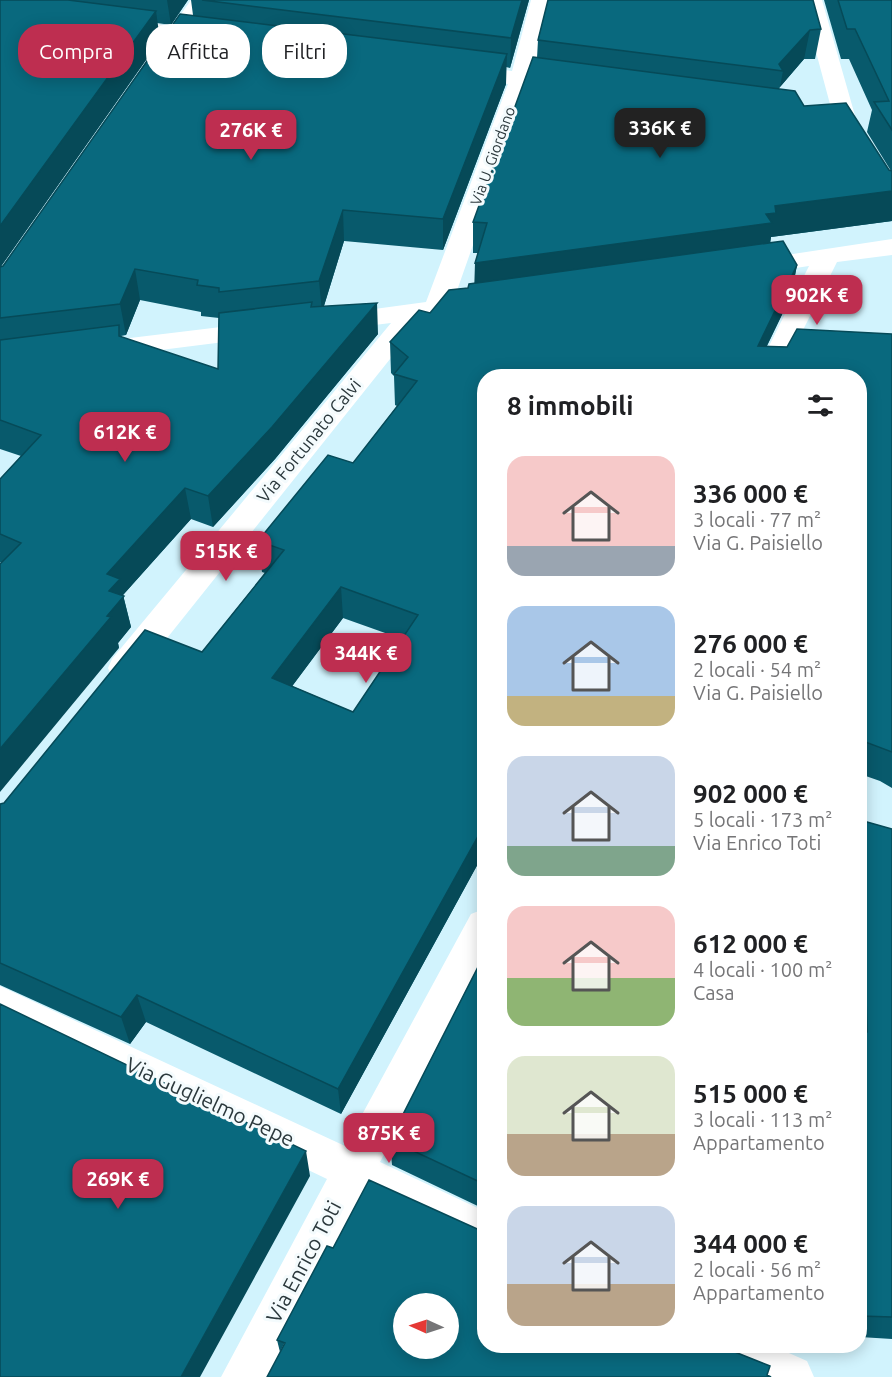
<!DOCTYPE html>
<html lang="it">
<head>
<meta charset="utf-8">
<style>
  :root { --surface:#fff; --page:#f6f6f6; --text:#202124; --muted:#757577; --accent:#be2e50 }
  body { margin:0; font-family:Ubuntu,sans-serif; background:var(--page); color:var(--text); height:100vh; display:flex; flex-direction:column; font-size:22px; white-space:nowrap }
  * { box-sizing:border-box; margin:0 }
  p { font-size:20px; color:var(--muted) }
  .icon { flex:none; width:33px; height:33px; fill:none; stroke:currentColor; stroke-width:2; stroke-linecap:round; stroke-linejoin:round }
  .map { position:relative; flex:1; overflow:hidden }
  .side { position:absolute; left:477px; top:369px; width:390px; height:984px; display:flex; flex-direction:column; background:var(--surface); border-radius:24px; box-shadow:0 3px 15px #0003 }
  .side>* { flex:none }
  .guide { position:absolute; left:18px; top:24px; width:369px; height:54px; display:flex; gap:12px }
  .needle { width:39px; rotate:273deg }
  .tools { position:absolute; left:393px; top:1293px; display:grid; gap:12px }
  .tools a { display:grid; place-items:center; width:66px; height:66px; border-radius:50%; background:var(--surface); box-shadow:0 3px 15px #0003; font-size:30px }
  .price { position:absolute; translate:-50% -51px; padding:0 14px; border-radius:12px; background:var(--accent); color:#fff; font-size:20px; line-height:39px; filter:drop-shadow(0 2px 3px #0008) }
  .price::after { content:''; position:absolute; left:50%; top:36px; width:18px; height:14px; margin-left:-9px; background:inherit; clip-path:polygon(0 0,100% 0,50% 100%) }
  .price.on { background:#222; color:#fff }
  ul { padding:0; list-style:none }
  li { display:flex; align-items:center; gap:18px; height:150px; padding:0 30px }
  li span { display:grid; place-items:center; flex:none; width:168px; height:120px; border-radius:18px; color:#555 }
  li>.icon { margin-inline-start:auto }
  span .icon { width:72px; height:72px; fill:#fffc; stroke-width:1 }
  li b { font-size:26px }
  h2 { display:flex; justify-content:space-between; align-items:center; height:72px; padding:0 30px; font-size:26px }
  .chip { padding:0 21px; border-radius:24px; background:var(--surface); box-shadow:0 3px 15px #0003; font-size:21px; line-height:54px }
  .chip.on { background:var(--accent); color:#fff }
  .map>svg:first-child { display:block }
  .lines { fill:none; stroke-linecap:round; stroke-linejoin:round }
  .minor { fill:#fff; fill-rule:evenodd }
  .tertiary { fill:#fff; fill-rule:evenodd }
  .wall { fill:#085a6c; fill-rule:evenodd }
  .shaded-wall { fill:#064a58 }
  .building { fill:#09697e; stroke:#064a58; stroke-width:1.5; fill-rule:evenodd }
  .labels { text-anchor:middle; stroke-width:6; stroke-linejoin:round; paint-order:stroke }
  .far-street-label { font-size:15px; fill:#2b383c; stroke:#f4fbfd }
  .street-label { font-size:18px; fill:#2b383c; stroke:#f4fbfd }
  .near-street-label { font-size:21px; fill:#2b383c; stroke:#f4fbfd }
</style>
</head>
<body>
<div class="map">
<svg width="892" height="1377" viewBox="0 0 892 1377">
  <rect width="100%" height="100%" fill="#d1f3fd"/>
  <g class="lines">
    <!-- minor -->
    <path class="minor" d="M 531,0 L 551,0 L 533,74 L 577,80 L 580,85 L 577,90 L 569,92 L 529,86 L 454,299 L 478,296 L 487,298 L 491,304 L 487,310 L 422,319 L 136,677 L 124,680 L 112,677 L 108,668 L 112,659 L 391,323 L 332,330 L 323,328 L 319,322 L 323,316 L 426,302 L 508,84 L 455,76 L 452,71 L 455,66 L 463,64 L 512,71 Z
      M 802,0 L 822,0 L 856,119 L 892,176 L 892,202 L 883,200 L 834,119 Z
      M 115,19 L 213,31 L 221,32 L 224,37 L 221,42 L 213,43 L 108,29 L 104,25 L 108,21 Z
      M 892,239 L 892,255 L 837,262 L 780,376 L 754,376 L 809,266 L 749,275 L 740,272 L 736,267 L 740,262 Z
      M 263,322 L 272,324 L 276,330 L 272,336 L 97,358 L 87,356 L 84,350 L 87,344 L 97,342 Z
      M 484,909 L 484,961 L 380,1162 L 484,1211 L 484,1254 L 362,1197 L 268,1377 L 221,1377 L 327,1179 L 0,1022 L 0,986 L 345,1146 L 471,914 Z
      M 702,1346 L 773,1346 L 807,1361 L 814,1377 L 741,1377 L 708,1362 Z"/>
    <!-- tertiary -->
    <path class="tertiary" d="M 191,0 L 211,0 L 172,58 L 156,58 L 153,53 Z"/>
  </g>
  <!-- wall -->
  <path class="wall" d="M 0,0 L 188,0 L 171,25 L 157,23 L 160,40 L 1,266 L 3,266 L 193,15 L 191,0 L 529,0 L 510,68 L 506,67 L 506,84 L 443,250 L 344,241 L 324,306 L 378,334 L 275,459 L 213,527 L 191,519 L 123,595 L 131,627 L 118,643 L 119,648 L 0,562 L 0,479 L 21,456 L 0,449 ZM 140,300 L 201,312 L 201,316 L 219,318 L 218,369 L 122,337 L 121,336 L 126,335 Z
    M 824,0 L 892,0 L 892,221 L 771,237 L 770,243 L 797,265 L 791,296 L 767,346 L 787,347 L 892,334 L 892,788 L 880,781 L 860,774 L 860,376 L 484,376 L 484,862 L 480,860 L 341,1114 L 146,1022 L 130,1044 L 0,985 L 0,804 L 4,803 L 202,652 L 265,573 L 262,572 L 258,541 L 353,463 L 397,406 L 395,405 L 394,376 L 391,373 L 390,342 L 430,313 L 475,283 L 475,263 L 478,253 L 473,253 L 473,222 L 537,58 L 538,40 L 821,29 L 815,59 L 804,59 L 780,87 L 779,89 L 804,106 L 889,170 L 891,171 L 867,132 L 872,110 L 849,59 L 841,59 ZM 343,618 L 402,639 L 353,712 L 292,686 Z
    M 860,820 L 892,829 L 892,1339 L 860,1337 Z
    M 484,955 L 484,1209 L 392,1165 L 390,1140 Z
    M 333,1248 L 280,1352 L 277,1340 Z"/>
  <!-- shaded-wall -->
  <path class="shaded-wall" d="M 167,0 L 188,0 L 171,25 Z
    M 522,0 L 529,0 L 510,68 L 511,38 Z
    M 156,11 L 160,40 L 0,268 L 0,226 Z
    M 810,30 L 804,59 L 780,87 L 783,71 L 779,64 Z
    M 507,54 L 506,84 L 443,250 L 443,219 Z
    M 892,176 L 892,221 L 771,237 L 770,244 L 474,294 L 475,263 L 766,214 L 775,206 Z
    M 343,210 L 344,241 L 322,312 L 319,281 Z
    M 797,265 L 791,296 L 752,376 L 758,346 Z
    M 135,269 L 140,300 L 126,335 L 120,304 Z
    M 377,303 L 378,334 L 275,459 L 213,527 L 208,496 Z
    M 185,488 L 191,519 L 123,595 L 131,627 L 118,643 L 119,648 L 0,792 L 0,749 L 107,616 L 107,574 Z
    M 341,587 L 343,618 L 276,708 L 272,678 Z
    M 481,831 L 480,860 L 341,1114 L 338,1089 Z
    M 137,995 L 146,1022 L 130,1044 L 121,1017 Z
    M 306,1151 L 310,1176 L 200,1377 L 181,1377 Z"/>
  <!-- building -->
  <path class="building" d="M 0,0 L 68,0 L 156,11 L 0,226 Z
    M 202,0 L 522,0 L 511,38 Z
    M 548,0 L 813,0 L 821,29 L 810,30 L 779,64 L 783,71 L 538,40 Z
    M 838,0 L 892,0 L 892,130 L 874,102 L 889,101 L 855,29 L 847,29 Z
    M 180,14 L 507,54 L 443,219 L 343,210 L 319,281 L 219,292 L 219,288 L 197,285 L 198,280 L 135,269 L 120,304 L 0,318 L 0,267 L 3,266 Z
    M 533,57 L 795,91 L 804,106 L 846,103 L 889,170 L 892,171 L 892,191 L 775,206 L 776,213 L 766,214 L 772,223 L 475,263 L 487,223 L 473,222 Z
    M 783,241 L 797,265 L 758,346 L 787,347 L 797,329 L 892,334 L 892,752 L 860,740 L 860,376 L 484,376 L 484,832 L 481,831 L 338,1089 L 137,995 L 121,1017 L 0,963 L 0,804 L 4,803 L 145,630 L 202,652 L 284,550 L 258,541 L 328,455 L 353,463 L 417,381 L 394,374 L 408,357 L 390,342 L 419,310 L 430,313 L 449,290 L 468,288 L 469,284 ZM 341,587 L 418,615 L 353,712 L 272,678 Z
    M 312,302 L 311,307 L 377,303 L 272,427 L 208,496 L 185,488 L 107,574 L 120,579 L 109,591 L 124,596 L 107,616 L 111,617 L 0,749 L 0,564 L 21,543 L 0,534 L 0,479 L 41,435 L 0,420 L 0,340 L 119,325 L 119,336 L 218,369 L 219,313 Z
    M 860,820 L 892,829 L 892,1317 L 860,1316 L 860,1031 L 867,1032 L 865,960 L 860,959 Z
    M 484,955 L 484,1184 L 390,1140 Z
    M 0,1004 L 306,1151 L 181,1377 L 0,1377 Z
    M 369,1180 L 484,1232 L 484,1346 L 720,1346 L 770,1366 L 767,1375 L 771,1377 L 267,1377 L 285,1343 L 277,1340 L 327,1246 L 333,1248 ZM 404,1304 L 448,1304 L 448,1348 L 404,1348 Z"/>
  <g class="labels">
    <!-- far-street labels -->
    <g class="far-street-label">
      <text transform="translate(493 156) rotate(-70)" y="5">Via U. Giordano</text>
    </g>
    <!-- street labels -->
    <g class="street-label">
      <text transform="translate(309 441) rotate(-51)" y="6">Via Fortunato Calvi</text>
    </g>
    <!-- near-street labels -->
    <g class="near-street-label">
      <text transform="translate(210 1102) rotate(25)" y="7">Via Guglielmo Pepe</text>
      <text transform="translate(304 1262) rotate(-62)" y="7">Via Enrico Toti</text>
    </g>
  </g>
</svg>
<div class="tools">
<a><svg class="needle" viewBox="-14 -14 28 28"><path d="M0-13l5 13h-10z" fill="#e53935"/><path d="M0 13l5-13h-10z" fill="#757577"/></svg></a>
</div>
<b class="price on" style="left:660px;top:159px">336K €</b>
<b class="price" style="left:251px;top:161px">276K €</b>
<b class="price" style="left:817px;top:326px">902K €</b>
<b class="price" style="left:125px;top:463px">612K €</b>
<b class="price" style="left:226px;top:582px">515K €</b>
<b class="price" style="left:366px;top:684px">344K €</b>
<b class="price" style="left:389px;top:1164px">875K €</b>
<b class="price" style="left:118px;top:1210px">269K €</b>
<div class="guide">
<a class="chip on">Compra</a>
<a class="chip">Affitta</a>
<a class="chip">Filtri</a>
</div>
<section class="side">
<h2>8 immobili<svg class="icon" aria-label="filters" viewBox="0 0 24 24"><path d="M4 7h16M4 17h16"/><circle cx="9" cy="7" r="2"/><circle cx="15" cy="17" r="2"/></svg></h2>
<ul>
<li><span style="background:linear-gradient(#f6c9c9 75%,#9aa5b1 0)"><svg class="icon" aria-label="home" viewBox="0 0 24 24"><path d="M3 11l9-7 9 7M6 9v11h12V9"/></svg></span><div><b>336 000 €</b><p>3 locali · 77 m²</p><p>Via G. Paisiello</p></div></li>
<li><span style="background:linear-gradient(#a9c7e8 75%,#c2b280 0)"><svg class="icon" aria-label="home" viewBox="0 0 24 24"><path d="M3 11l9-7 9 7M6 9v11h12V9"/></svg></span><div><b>276 000 €</b><p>2 locali · 54 m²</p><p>Via G. Paisiello</p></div></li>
<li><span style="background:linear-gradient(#c9d6e8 75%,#7fa58c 0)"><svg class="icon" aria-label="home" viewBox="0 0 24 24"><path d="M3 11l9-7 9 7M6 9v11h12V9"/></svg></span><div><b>902 000 €</b><p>5 locali · 173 m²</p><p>Via Enrico Toti</p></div></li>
<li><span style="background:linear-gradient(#f6c9c9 60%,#8fb573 0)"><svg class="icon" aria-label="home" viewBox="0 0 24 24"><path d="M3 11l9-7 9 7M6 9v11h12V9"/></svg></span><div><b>612 000 €</b><p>4 locali · 100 m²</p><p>Casa</p></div></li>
<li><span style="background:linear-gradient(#dfe7d0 65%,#b9a48a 0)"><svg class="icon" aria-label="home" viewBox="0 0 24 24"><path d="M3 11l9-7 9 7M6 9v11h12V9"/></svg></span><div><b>515 000 €</b><p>3 locali · 113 m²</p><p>Appartamento</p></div></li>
<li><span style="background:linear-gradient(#c9d6e8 65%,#b9a48a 0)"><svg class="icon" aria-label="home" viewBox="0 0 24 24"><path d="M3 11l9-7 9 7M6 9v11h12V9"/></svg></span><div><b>344 000 €</b><p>2 locali · 56 m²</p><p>Appartamento</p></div></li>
</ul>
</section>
</div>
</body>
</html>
